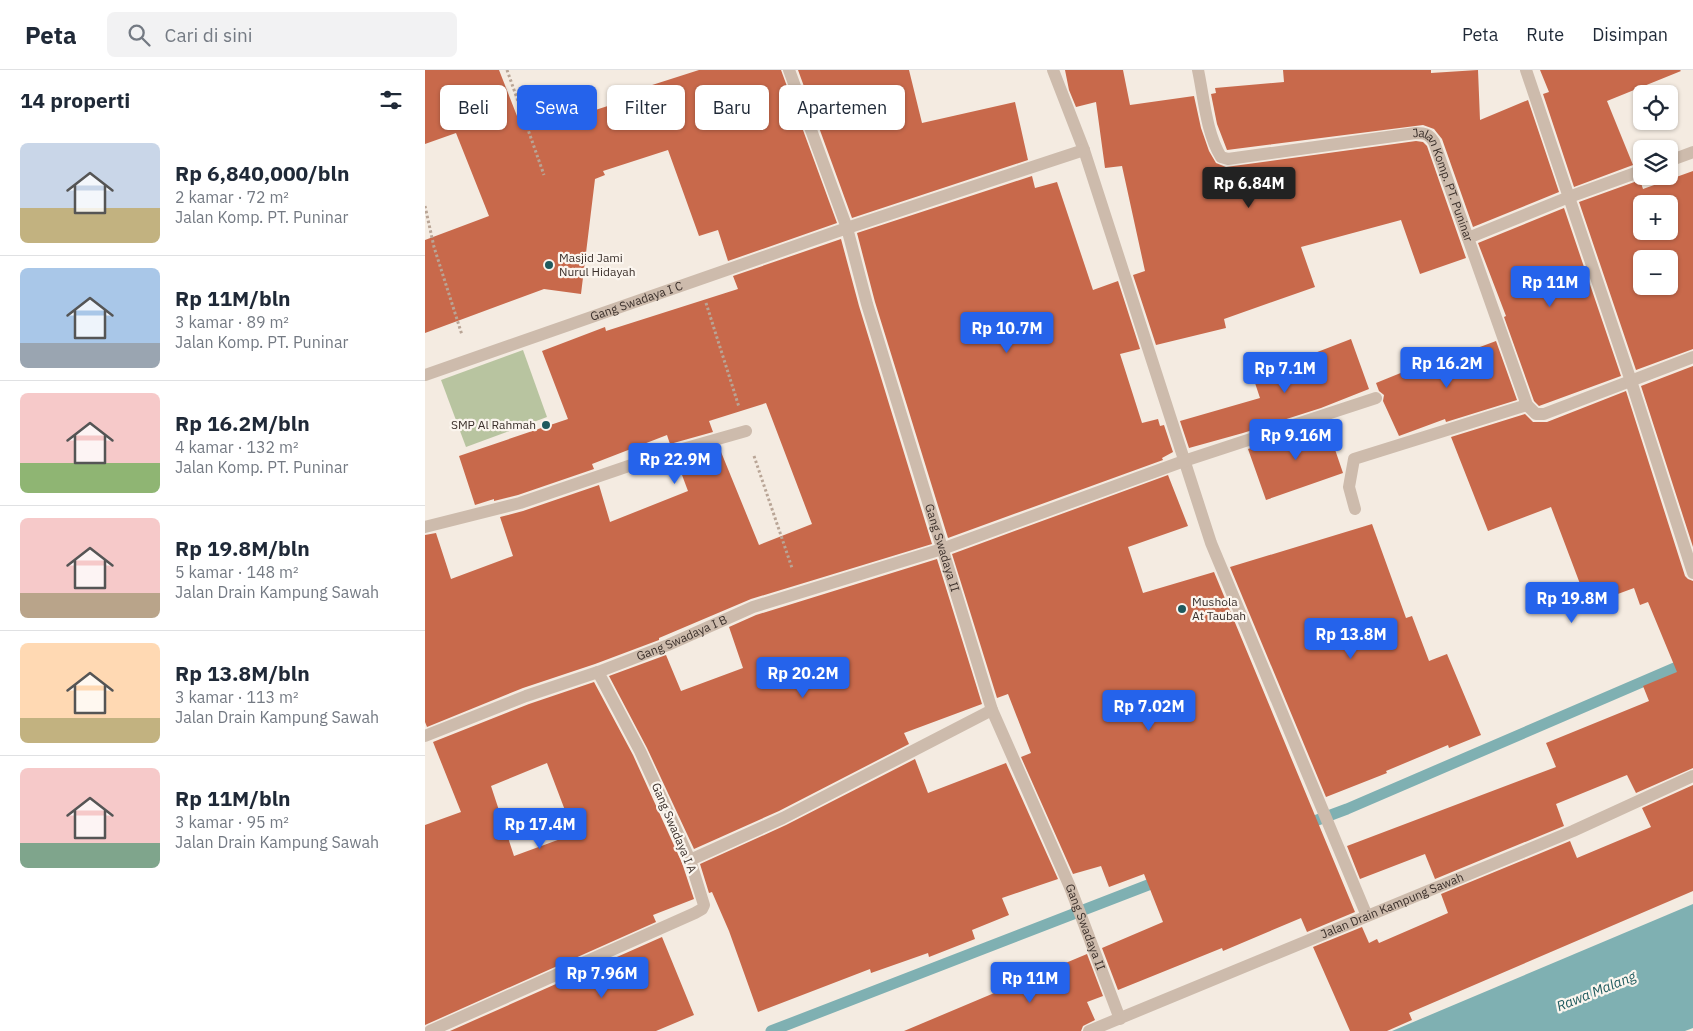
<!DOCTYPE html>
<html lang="id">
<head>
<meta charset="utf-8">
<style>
  :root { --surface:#fff; --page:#f2f2f3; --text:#1f2937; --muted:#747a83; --line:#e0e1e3; --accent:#2563eb }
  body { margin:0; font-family:"IBM Plex Sans",sans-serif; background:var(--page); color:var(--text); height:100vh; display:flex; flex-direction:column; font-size:19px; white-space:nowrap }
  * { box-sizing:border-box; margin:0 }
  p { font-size:16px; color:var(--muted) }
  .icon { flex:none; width:28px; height:28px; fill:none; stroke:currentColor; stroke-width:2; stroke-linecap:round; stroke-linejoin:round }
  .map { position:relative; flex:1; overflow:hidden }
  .details { display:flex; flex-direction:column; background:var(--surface); width:425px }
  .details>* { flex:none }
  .banner { position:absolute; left:15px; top:15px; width:475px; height:45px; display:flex; gap:10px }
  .controls { position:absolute; left:1208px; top:15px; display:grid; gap:10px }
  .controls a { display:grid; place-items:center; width:45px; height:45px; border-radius:8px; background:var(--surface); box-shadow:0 1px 4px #0004; font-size:25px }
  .price { position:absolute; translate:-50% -42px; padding:0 11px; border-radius:5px; background:var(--accent); color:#fff; font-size:16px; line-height:32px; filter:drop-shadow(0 1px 2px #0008) }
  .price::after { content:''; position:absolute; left:50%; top:30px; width:15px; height:11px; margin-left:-8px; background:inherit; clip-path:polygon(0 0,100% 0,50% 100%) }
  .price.current { background:#222; color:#fff }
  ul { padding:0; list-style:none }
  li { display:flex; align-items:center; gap:15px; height:125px; padding:0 20px }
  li+li { border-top:1px solid var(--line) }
  li span { display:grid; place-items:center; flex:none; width:140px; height:100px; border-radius:8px; color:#555 }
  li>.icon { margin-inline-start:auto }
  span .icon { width:60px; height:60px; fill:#fffc; stroke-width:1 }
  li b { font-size:21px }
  h2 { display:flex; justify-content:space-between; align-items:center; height:60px; padding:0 20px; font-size:21px }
  .tag { padding:0 18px; border-radius:8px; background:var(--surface); box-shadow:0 1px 4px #0004; font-size:18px; line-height:45px }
  .tag.current { background:var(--accent); color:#fff }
  header { display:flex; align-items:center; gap:30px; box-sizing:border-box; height:70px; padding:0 25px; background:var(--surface); border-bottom:1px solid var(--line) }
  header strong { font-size:24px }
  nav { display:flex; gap:28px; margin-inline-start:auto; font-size:18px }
  .search { width:350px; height:45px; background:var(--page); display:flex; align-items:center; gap:12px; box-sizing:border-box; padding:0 18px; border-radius:8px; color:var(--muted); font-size:19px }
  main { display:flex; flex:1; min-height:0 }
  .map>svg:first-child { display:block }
  .green { fill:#b8c4a0 }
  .water { fill:#7fb0b2 }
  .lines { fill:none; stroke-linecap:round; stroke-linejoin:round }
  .stream { stroke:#7fb0b2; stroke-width:11 }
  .building { fill:#c8694b; fill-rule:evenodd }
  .path { stroke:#b9a596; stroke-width:3; stroke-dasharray:2.5 2.5; stroke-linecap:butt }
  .minor { stroke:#cdbbac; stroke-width:12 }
  .poi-dot { fill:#1f5a5e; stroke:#fbf5ee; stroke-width:2 }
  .labels { text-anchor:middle; stroke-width:4.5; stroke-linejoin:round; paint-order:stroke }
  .street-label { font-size:12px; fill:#3b302b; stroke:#fbf5ee }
  .poi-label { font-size:12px; fill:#3b302b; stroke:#fbf5ee; text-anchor:start }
  .water-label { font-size:14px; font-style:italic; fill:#1f5a5e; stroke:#fbf5ee }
</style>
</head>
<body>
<header>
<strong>Peta</strong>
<div class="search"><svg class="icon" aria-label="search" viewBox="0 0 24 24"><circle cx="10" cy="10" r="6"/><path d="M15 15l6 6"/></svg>Cari di sini</div>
<nav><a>Peta</a><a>Rute</a><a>Disimpan</a></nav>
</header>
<main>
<section class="details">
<h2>14 properti<svg class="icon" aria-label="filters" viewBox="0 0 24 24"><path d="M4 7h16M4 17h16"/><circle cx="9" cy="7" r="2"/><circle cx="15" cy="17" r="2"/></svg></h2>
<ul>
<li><span style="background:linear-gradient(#c9d6e8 65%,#c2b280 0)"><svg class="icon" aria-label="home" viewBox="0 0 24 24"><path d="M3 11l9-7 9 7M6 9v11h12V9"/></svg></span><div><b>Rp 6,840,000/bln</b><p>2 kamar · 72 m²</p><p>Jalan Komp. PT. Puninar</p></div></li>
<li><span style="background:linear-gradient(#a9c7e8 75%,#9aa5b1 0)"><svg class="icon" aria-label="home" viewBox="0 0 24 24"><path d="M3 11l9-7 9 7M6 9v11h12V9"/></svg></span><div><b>Rp 11M/bln</b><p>3 kamar · 89 m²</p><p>Jalan Komp. PT. Puninar</p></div></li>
<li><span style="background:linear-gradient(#f6c9c9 70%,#8fb573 0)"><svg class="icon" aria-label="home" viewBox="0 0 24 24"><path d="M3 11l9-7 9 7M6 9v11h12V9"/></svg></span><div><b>Rp 16.2M/bln</b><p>4 kamar · 132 m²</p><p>Jalan Komp. PT. Puninar</p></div></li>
<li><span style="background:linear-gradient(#f6c9c9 75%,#b9a48a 0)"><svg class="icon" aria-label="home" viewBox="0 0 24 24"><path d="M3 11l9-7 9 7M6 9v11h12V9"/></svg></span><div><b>Rp 19.8M/bln</b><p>5 kamar · 148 m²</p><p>Jalan Drain Kampung Sawah</p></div></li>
<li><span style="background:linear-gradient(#ffd9b3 75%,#c2b280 0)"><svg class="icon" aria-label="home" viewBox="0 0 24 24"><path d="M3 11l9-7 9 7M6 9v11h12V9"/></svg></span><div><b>Rp 13.8M/bln</b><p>3 kamar · 113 m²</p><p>Jalan Drain Kampung Sawah</p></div></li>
<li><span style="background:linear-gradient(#f6c9c9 75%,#7fa58c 0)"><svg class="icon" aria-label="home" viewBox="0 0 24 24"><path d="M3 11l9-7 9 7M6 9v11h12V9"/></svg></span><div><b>Rp 11M/bln</b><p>3 kamar · 95 m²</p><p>Jalan Drain Kampung Sawah</p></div></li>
</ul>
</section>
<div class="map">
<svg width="1268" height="961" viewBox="0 0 1268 961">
  <rect width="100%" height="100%" fill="#f4ebe1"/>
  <!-- green -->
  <path class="green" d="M 98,280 L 122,347 L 41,377 L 16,310 Z"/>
  <!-- water -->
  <path class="water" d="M 1268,834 L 1268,958 L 1260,961 L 967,961 Z"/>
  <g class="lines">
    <!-- stream -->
    <path class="stream" d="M 879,755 L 922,739 L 1268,590
      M 346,961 L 736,810"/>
  </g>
  <!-- building -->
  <path class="building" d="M 0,0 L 74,0 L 92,46 L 151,25 L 158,44 L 226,22 L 224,16 L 274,0 L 356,0 L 412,153 L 303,191 L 293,160 L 274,166 L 243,80 L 178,101 L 180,105 L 170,109 L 156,224 L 119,219 L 0,263 L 0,170 L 64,146 L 31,63 L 0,74 Z
    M 373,0 L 484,0 L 497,53 L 590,32 L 603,90 L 427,148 Z
    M 640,0 L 698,0 L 705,35 L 769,26 L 776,58 L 784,81 L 791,93 L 801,97 L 991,71 L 998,72 L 1002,76 L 1041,188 L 995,204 L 976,150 L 876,177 L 890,217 L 799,249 L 801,258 L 731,275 L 708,205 L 720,201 L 697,96 L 680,98 L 671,32 L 651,37 L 644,20 Z
    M 858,0 L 1006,0 L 1006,3 L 1053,0 L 1055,50 L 1103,30 L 1134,122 L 1048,157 L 1017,69 L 1009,59 L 998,55 L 802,80 L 792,54 L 786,24 L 791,23 L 790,18 L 859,12 Z
    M 1115,0 L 1255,0 L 1256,1 L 1182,31 L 1208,95 L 1149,117 L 1118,24 L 1124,22 Z
    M 1268,101 L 1268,279 L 1211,300 L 1154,132 L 1215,110 L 1218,119 ZM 1216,134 L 1244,134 L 1244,161 L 1216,161 ZM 1216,189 L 1244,189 L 1244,216 L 1216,216 Z
    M 607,106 L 610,118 L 632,112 L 668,220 L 693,211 L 715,279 L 695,284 L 717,353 L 733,349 L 735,356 L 739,355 L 748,382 L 737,388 L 738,390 L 523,468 L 450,232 L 432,163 Z
    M 1139,138 L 1196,306 L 1114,336 L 1109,331 L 1079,247 L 1081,246 L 1053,173 Z
    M 416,169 L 434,236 L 507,474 L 326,529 L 234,568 L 234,570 L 170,594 L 98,618 L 2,657 L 0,652 L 0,465 L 11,463 L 26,509 L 88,486 L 75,447 L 98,441 L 174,415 L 185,452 L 263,421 L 251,389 L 294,377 L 334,475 L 387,454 L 341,333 L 284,351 L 288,362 L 245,374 L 242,365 L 167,394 L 169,399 L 93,425 L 69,431 L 69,429 L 50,435 L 34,386 L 143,349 L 117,281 L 180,257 L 181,261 L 313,219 L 308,206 Z
    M 926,269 L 944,319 L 896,338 L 818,363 L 764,378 L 755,351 L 835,328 L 826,301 L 868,288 L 869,291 Z
    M 1071,271 L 1092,330 L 1021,352 L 1020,349 L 974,366 L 958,331 L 959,325 L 954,321 L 951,313 L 1010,289 L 1012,293 Z
    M 1268,296 L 1268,477 L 1216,316 Z
    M 1201,321 L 1260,506 L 1263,509 L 1268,511 L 1268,698 L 1211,723 L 1202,705 L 1131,734 L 1139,756 L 1010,809 L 1000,784 L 935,809 L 922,776 L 1131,697 L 1121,673 L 1224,631 L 1218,616 L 1252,602 L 1223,532 L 1215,535 L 1209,518 L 1163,535 L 1126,437 L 1063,461 L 1026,367 L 1100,344 L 1108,352 L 1122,352 Z
    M 901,353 L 918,403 L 841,430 L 823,379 Z
    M 743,405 L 763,456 L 703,477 L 718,523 L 789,502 L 930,842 L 882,862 L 876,848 L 798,881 L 797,878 L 693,920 L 677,878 L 738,852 L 719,804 L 684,817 L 676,796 L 648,804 L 596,687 L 606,683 L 583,624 L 572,628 L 527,484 Z
    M 947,454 L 981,548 L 987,546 L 1004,591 L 1022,584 L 1056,665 L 1024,678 L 1023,675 L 961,701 L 962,703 L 901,727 L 805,497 Z
    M 512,489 L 557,634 L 479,663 L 484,674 L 354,741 L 269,779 L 222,678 L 184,606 L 241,585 L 256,621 L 318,598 L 304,557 L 331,545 Z
    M 169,612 L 208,685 L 257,793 L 269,829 L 228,845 L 231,852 L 0,955 L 0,755 L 36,742 L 8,672 L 104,634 ZM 122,693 L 149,764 L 89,786 L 66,716 Z
    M 490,689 L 503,723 L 581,693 L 633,809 L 577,828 L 584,845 L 547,860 L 550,869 L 504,887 L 503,883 L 446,903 L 445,899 L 333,942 L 304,861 L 287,822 L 284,823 L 275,794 L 361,755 Z
    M 1268,715 L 1268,821 L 984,943 L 987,950 L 962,961 L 925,961 L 888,877 L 937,857 L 944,873 L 952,869 L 954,873 L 991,857 L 1023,843 L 1016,824 L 1145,771 L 1152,788 L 1226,757 L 1217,738 Z
    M 237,867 L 269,945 L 231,961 L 25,961 Z
    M 662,884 L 678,926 L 662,932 L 670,950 L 658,956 L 656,961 L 479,961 Z"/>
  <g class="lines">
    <!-- path -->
    <path class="path" d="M 82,0 L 119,105
      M 0,136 L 9,177 L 37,265
      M 281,233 L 314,337
      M 329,386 L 367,498"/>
    <!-- minor -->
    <g class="minor">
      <path id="s1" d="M 364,0 L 422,158 L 442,234 L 567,640 L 645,817 L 695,949"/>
      <path d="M 628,0 L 659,80 L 786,473 L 942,846"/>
      <path id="s2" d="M 773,0 C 779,28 781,62 796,87 L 803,89 L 991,63 C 1000,63 1004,64 1009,72 L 1102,335 L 1111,344 L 1119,344 L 1268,287"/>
      <path d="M 1101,0 L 1206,311 L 1268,503"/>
      <path d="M 1244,91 L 1268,82"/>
      <path d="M 1043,168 L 1144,127 L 1216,101"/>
      <path id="s3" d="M 0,305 L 422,158 L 659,80"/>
      <path d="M 930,439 L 924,417 L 929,389 L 1102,335"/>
      <path d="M 0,457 L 95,433 L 233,386 L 321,361"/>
      <path id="s4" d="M 0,666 L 101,626 L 173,602 L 243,575 L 328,537 L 517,479 L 759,391 L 951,328"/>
      <path d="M 265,790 L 358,748 L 567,640"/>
      <path d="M 5,961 L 270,843 L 277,839 L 279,835 L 265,790 L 215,681 L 173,602"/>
      <path id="s5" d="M 664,961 L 1148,761 L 1268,706"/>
    </g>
  </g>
  <!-- markers -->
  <g class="poi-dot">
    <circle cx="124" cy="195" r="5"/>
    <circle cx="121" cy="355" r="5"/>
    <circle cx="757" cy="539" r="5"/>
  </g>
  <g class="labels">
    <!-- street labels -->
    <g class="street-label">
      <text dy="4" stroke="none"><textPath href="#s2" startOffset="349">Jalan Komp. PT. Puninar</textPath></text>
      <text dy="4" stroke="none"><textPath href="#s3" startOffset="224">Gang Swadaya I C</textPath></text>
      <text dy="4" stroke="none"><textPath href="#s1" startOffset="502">Gang Swadaya II</textPath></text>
      <text dy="4" stroke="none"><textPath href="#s4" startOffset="275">Gang Swadaya I B</textPath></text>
      <text transform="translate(249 758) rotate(67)" y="4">Gang Swadaya I A</text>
      <text dy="4" stroke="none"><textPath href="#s5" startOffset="328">Jalan Drain Kampung Sawah</textPath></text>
      <text dy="4" stroke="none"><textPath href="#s1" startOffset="908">Gang Swadaya II</textPath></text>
    </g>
    <!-- poi labels -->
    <g class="poi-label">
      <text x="134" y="192">Masjid Jami<tspan x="134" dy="14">Nurul Hidayah</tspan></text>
      <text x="111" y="359" text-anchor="end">SMP Al Rahmah</text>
      <text x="767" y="536">Mushola<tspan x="767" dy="14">At Taubah</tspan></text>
    </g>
    <!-- water labels -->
    <g class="water-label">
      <text transform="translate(1171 921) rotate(-22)" y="5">Rawa Malang</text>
    </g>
  </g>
</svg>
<div class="controls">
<a><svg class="icon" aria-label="locate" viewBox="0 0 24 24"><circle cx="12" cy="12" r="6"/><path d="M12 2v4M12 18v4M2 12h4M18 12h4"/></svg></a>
<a><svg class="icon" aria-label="layers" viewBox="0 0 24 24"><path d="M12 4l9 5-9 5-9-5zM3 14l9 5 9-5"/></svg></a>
<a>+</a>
<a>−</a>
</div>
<b class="price current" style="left:824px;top:139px">Rp 6.84M</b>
<b class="price" style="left:1125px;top:238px">Rp 11M</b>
<b class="price" style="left:582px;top:284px">Rp 10.7M</b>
<b class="price" style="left:1022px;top:319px">Rp 16.2M</b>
<b class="price" style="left:860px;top:324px">Rp 7.1M</b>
<b class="price" style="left:871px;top:391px">Rp 9.16M</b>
<b class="price" style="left:250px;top:415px">Rp 22.9M</b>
<b class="price" style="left:1147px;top:554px">Rp 19.8M</b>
<b class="price" style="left:926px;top:590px">Rp 13.8M</b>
<b class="price" style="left:378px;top:629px">Rp 20.2M</b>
<b class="price" style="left:724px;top:662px">Rp 7.02M</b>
<b class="price" style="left:115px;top:780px">Rp 17.4M</b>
<b class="price" style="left:177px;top:929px">Rp 7.96M</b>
<b class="price" style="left:605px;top:934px">Rp 11M</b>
<div class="banner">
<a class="tag">Beli</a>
<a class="tag current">Sewa</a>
<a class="tag">Filter</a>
<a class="tag">Baru</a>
<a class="tag">Apartemen</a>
</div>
</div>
</main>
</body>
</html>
